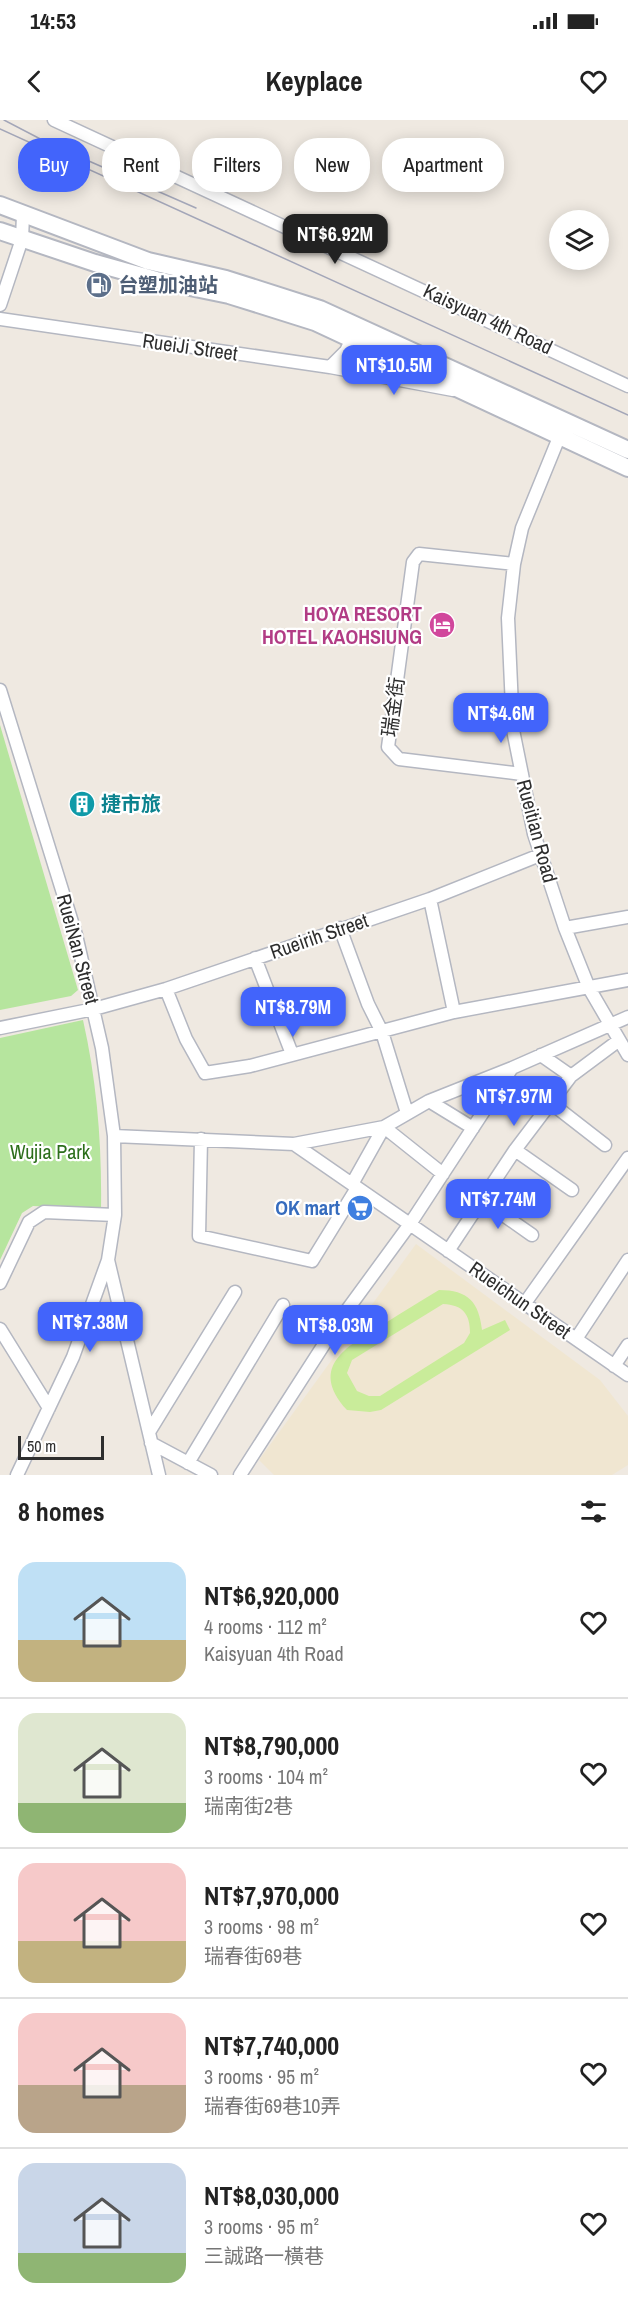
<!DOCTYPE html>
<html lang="en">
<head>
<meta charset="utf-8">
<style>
  :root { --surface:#fff; --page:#f2f2f2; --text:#222; --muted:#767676; --line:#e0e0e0; --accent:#4264fb }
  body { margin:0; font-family:"Archivo Narrow","Noto Sans TC",sans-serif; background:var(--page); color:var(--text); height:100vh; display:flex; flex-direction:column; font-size:22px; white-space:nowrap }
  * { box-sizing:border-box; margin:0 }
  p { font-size:20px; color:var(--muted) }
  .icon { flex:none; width:33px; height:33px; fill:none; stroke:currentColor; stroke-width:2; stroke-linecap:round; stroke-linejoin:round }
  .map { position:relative; height:1355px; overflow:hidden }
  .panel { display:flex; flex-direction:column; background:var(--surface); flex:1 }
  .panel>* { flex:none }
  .hud { position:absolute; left:18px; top:18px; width:592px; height:54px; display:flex; gap:12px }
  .controls { position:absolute; left:549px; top:90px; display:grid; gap:12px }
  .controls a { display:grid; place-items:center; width:60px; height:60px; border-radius:50%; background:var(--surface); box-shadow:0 3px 15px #0003; font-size:30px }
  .scale { position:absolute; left:18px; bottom:15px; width:86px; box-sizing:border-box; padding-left:6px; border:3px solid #2e2e2e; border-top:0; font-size:16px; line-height:21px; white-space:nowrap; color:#2e2e2e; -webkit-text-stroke:4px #fff; paint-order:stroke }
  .price { position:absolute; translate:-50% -51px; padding:0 14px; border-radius:12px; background:var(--accent); color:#fff; font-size:20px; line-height:39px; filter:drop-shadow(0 2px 3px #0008) }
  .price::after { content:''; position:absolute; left:50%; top:36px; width:18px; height:14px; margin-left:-9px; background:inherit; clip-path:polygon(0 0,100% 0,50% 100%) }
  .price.active { background:#222; color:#fff }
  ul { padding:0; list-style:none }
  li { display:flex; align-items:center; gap:18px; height:150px; padding:0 18px }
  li+li { border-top:2px solid var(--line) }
  li span { display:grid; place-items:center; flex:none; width:168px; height:120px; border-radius:18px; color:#555 }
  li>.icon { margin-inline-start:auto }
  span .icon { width:72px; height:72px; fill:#fffc; stroke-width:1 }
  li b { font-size:26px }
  h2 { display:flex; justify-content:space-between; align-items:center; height:72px; padding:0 18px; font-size:26px }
  .chip { padding:0 21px; border-radius:24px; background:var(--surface); box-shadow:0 3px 15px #0003; font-size:21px; line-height:54px }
  .chip.active { background:var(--accent); color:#fff }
  .status { display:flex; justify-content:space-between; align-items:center; height:42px; padding:0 30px; background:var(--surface); direction:ltr }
  .status svg { height:16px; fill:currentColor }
  header { display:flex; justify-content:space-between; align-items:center; height:78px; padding:0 18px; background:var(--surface); font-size:27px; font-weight:800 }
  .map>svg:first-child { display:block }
  .education { fill:#f0e6d1 }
  .green { fill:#b6e59e }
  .pitch { fill:#c9ec9a; fill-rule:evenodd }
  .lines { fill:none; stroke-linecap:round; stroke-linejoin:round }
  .street-casing { stroke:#b4b7c1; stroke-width:15 }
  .secondary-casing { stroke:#b4b7c1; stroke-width:20 }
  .street { stroke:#fff; stroke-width:12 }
  .secondary { stroke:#fff; stroke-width:16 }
  .tram { stroke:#a3a6b8; stroke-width:1.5 }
  .labels { text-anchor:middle; stroke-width:4.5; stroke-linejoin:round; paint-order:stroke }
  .service-label { font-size:20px; font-weight:bold; fill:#4e5e75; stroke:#fff; text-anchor:start }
  .street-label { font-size:20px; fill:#2e2e2e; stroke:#fff }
  .hotel-label { font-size:20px; font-weight:bold; fill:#b23c85; stroke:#fff; text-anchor:end }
  .culture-label { font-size:20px; font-weight:bold; fill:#0d838f; stroke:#fff; text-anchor:start }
  .park-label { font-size:20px; fill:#2c6e1b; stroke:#fff }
  .shop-label { font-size:20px; font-weight:bold; fill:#366cbe; stroke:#fff; text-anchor:end }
</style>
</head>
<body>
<div class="status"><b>14:53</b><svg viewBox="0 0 49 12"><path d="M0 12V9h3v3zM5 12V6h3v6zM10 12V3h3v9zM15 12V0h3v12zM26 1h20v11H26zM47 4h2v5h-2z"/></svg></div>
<header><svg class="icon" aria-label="back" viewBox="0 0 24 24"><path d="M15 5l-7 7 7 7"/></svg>Keyplace<svg class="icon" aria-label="heart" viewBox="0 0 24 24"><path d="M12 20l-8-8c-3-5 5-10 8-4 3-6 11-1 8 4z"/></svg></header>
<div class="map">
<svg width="628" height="1355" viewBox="0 0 628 1355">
  <rect width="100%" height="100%" fill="#efe9e1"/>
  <!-- education -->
  <path class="education" d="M 416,1124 L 600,1260 L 628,1296 L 628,1345 L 612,1355 L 274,1355 L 259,1340 Z"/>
  <!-- green -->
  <path class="green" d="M 0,605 L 78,870 L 71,876 L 0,890 Z
    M 83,900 C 97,962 102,1025 101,1089 L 33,1086 L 22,1093 L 0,1140 L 0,918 Z"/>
  <!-- pitch -->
  <path class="pitch" d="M 439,1170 C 468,1170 479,1182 482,1210 L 505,1200 L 510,1210 L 381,1290 L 370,1292 L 347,1290 C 307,1246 349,1225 384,1204 C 402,1192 421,1181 439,1170 ZM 443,1184 C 463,1185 470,1194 470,1213 L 464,1223 L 380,1276 L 369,1276 L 357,1271 L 347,1253 L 352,1240 Z"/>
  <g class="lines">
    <defs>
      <path id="street" d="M 54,0 L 628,266
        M 0,185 L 22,119 L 23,95
        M 0,199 L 330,247 L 346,231 L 355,212
        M 330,247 L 453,270
        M 562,310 L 522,408 L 514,444 L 508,498 L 513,610 L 534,714 L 565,808 L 589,868 L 628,935
        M 514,444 L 419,434 L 413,442 L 388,627 L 399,639 L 522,654
        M 0,570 L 76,815 L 102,928 L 114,1016 L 115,1095 L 108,1140 L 73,1237 L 17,1355
        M 430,779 L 454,892 L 628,860
        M 340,808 L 368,884 L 382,912 L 407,993
        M 565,808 L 628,797
        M 255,838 L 292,934
        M 166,869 L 186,919 L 205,953 L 250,946 L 454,892
        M 0,908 L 94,889 L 166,869 L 430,779 L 540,735
        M 541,935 L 571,956
        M 429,981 L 473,1008
        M 551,983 L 605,1025
        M 114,1016 L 294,1024 L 628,1255
        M 201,1019 L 199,1116 L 312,1141 L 357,1068
        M 294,1024 L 384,1007 L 429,981 L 512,948 L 628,897
        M 515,1030 L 572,1070
        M 352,1064 L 384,1007 L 443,1054
        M 482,1080 L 532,1115
        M 448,1131 L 515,1030 L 571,956 L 618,921
        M 108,1140 L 159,1355
        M 0,1163 L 29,1102 L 44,1092 L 115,1095
        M 525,1183 L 628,1038
        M 0,1209 L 49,1288
        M 576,1219 L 628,1140
        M 614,1246 L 628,1225
        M 149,1312 L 235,1172
        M 151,1323 L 211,1355
        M 188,1343 L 283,1185
        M 240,1355 L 339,1201 L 410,1104 L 512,948"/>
      <path id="secondary" d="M 0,85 L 148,141 L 226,159 L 320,189 L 628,330
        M 0,111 L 95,143 L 156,160 L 229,175 L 315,202 L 628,348"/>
    </defs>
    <!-- street casing -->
    <use href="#street" class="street-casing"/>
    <!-- secondary casing -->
    <use href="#secondary" class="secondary-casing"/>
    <!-- street -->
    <use href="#street" class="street"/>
    <!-- secondary -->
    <use href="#secondary" class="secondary"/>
    <!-- tram -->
    <path class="tram" d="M 4,0 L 50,24 L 196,88
      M 0,9 L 628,295"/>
  </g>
  <!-- icons -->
  <defs>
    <symbol id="fuel-disc" viewBox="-11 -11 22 22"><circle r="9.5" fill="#5c6f8a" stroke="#fff"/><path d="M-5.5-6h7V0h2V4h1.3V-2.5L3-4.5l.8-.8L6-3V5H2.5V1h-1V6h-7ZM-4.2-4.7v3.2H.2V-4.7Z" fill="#fff"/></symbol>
    <symbol id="hotel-disc" viewBox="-11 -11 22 22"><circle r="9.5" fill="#d1479c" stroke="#fff"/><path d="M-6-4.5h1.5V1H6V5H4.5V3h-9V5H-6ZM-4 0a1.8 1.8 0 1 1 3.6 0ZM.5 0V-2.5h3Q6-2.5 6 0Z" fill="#fff"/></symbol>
    <symbol id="building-disc" viewBox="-11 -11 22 22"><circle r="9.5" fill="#0f9aa8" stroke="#fff"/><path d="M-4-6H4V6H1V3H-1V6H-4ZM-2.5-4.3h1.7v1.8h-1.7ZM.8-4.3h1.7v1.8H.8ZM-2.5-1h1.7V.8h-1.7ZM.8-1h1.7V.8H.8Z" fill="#fff"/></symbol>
    <symbol id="supermarket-disc" viewBox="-11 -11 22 22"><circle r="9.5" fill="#3f7fe0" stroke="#fff"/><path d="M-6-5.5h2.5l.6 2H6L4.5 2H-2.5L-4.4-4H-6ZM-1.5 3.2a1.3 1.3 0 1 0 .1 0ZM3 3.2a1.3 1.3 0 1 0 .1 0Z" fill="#fff"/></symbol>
  </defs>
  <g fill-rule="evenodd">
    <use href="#fuel-disc" x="84" y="150" width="30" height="30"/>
    <use href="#hotel-disc" x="427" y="490" width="30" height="30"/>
    <use href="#building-disc" x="67" y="669" width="30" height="30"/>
    <use href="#supermarket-disc" x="345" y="1073" width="30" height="30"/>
  </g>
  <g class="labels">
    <!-- service labels -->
    <g class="service-label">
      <text x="118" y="172">台塑加油站</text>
    </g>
    <!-- street labels -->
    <g class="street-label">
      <text transform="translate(488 199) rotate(25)" y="7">Kaisyuan 4th Road</text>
      <text transform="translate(190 227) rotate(8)" y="7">RueiJi Street</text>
      <text transform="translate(393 587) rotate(-82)" y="7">瑞金街</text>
      <text transform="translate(537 711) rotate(75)" y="7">Rueitian Road</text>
      <text transform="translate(319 816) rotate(-19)" y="7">Rueirih Street</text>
      <text transform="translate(78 829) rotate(75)" y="7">RueiNan Street</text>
      <text transform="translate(520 1180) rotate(35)" y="7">Rueichun Street</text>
    </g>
    <!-- hotel labels -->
    <g class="hotel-label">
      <text x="422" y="501">HOYA RESORT<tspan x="422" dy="23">HOTEL KAOHSIUNG</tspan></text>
    </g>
    <!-- culture labels -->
    <g class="culture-label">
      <text x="101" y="691">捷市旅</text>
    </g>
    <!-- park labels -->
    <g class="park-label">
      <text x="50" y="1039">Wujia Park</text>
    </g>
    <!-- shop labels -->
    <g class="shop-label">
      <text x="340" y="1095">OK mart</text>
    </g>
  </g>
</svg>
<div class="controls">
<a><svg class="icon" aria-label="layers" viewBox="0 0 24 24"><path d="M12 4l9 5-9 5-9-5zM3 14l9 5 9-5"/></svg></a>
</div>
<div class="scale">50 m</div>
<b class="price active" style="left:335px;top:145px">NT$6.92M</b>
<b class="price" style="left:394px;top:276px">NT$10.5M</b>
<b class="price" style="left:501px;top:624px">NT$4.6M</b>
<b class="price" style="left:293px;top:918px">NT$8.79M</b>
<b class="price" style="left:514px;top:1007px">NT$7.97M</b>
<b class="price" style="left:498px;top:1110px">NT$7.74M</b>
<b class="price" style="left:90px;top:1233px">NT$7.38M</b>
<b class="price" style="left:335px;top:1236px">NT$8.03M</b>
<div class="hud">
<a class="chip active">Buy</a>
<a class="chip">Rent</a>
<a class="chip">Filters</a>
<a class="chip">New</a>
<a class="chip">Apartment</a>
</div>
</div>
<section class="panel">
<h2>8 homes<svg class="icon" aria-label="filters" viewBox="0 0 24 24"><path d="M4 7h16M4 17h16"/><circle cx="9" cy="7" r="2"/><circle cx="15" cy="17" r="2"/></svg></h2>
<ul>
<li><span style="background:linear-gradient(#bfe0f5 65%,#c2b280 0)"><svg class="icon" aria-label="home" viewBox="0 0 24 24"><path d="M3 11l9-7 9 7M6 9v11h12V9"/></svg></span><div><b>NT$6,920,000</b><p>4 rooms · 112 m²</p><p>Kaisyuan 4th Road</p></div><svg class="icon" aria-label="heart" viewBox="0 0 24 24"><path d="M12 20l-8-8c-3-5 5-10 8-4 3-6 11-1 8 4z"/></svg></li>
<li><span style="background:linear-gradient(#dfe7d0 75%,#8fb573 0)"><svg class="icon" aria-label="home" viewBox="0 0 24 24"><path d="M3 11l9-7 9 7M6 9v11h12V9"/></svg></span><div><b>NT$8,790,000</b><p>3 rooms · 104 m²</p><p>瑞南街2巷</p></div><svg class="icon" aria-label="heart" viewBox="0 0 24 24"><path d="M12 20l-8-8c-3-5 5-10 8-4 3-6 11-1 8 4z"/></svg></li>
<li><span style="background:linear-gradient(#f6c9c9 65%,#c2b280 0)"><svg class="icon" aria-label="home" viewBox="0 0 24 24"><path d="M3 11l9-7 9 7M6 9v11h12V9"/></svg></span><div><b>NT$7,970,000</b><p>3 rooms · 98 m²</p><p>瑞春街69巷</p></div><svg class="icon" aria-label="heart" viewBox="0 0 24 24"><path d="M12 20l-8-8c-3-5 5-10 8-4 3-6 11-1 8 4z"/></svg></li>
<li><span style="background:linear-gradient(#f6c9c9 60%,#b9a48a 0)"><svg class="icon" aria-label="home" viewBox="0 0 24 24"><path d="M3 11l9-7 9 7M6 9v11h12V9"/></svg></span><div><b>NT$7,740,000</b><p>3 rooms · 95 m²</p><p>瑞春街69巷10弄</p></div><svg class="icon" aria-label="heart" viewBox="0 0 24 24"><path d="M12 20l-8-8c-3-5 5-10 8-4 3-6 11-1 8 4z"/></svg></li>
<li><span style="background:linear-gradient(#c9d6e8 75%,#8fb573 0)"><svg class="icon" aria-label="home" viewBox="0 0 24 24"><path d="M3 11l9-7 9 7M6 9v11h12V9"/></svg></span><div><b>NT$8,030,000</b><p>3 rooms · 95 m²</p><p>三誠路一橫巷</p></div><svg class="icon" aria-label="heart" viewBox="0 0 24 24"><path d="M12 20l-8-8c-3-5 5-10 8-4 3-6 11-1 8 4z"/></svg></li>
</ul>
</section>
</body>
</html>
